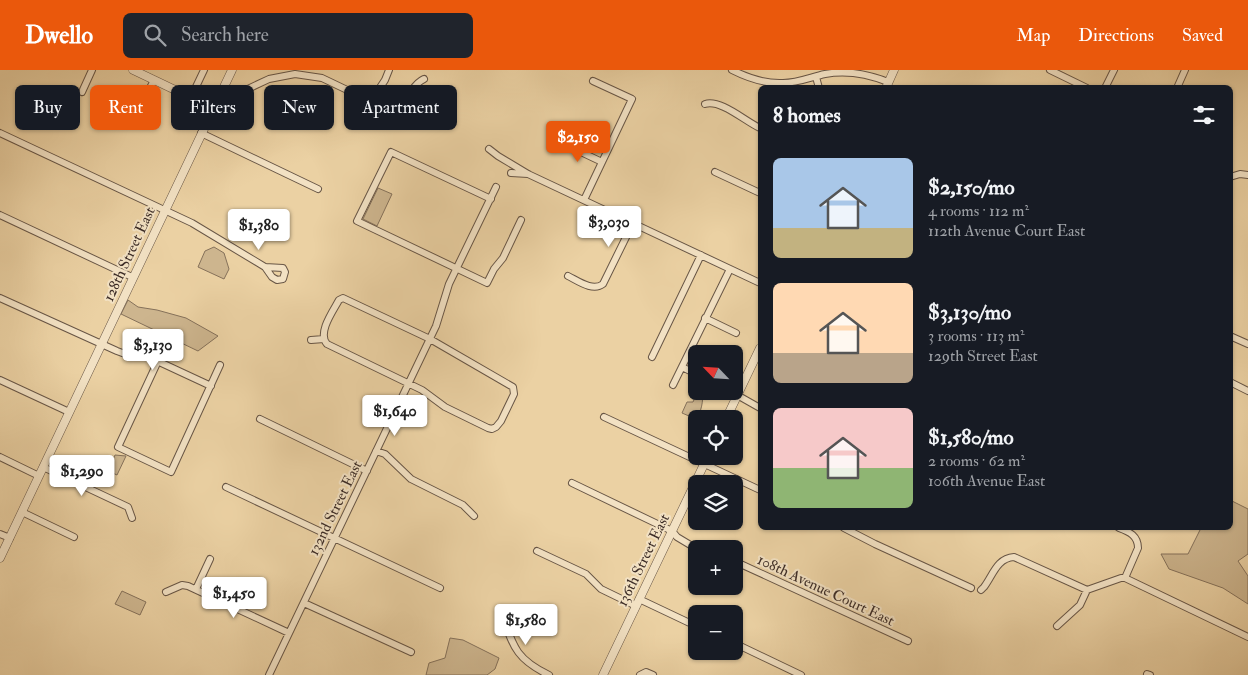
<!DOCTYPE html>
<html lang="en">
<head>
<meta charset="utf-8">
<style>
  :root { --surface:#171b24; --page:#20242c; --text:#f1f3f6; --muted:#9ea1a6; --accent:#ea580c }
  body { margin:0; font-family:"IM FELL Double Pica",serif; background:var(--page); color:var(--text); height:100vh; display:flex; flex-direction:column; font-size:19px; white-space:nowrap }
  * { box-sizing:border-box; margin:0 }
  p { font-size:16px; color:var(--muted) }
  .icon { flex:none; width:28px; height:28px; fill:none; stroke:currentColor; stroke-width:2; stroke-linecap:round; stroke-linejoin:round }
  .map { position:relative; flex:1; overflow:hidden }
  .drawer { position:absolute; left:758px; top:15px; width:475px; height:445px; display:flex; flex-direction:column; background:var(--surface); border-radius:8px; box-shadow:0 1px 4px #0004 }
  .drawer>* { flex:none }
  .banner { position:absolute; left:15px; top:15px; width:475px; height:45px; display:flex; gap:10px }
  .needle { width:32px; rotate:295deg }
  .fabs { position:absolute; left:688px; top:275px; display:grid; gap:10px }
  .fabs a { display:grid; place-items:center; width:55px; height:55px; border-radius:8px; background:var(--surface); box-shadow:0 1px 4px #0004; font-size:25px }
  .price { position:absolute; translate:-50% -42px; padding:0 11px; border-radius:5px; background:#fff; color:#222; font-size:16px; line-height:32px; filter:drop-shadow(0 1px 2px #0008) }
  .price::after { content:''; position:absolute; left:50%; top:30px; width:15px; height:11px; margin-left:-8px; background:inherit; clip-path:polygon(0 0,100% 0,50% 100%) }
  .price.active { background:var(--accent); color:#fff }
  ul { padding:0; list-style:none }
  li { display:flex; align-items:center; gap:15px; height:125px; padding:0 15px }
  li span { display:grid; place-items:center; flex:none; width:140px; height:100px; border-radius:8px; color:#555 }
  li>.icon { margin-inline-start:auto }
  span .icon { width:60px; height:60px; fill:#fffc; stroke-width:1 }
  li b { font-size:21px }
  h2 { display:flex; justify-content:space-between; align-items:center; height:60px; padding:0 15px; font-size:21px }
  .tag { padding:0 18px; border-radius:8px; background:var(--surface); box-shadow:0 1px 4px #0004; font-size:18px; line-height:45px }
  .tag.active { background:var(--accent); color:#fff }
  header { display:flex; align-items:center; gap:30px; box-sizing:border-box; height:70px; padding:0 25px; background:var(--accent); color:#fff }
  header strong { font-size:24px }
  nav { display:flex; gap:28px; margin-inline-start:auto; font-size:18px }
  .search { width:350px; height:45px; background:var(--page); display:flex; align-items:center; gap:12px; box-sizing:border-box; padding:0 18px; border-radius:8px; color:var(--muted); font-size:19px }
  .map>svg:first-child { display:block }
  .green { fill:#cdb58e; stroke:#85715a }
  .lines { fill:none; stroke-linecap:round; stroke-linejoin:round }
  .minor-casing { stroke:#685646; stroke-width:8 }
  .tertiary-casing { stroke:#685646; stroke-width:9 }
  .minor { stroke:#f2e1c3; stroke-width:6 }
  .tertiary { stroke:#f2e1c3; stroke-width:8 }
  .labels { text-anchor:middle; stroke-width:4; stroke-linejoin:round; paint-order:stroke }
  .street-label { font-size:15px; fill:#3d2d27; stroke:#f2e1c3 }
</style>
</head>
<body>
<header>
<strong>Dwello</strong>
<div class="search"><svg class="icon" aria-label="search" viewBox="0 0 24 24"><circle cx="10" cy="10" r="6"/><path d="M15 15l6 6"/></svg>Search here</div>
<nav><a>Map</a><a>Directions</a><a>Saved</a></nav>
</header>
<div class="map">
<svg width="1248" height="605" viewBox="0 0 1248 605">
  <rect width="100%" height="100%" fill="#ebd1a3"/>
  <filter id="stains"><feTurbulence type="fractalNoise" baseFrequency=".004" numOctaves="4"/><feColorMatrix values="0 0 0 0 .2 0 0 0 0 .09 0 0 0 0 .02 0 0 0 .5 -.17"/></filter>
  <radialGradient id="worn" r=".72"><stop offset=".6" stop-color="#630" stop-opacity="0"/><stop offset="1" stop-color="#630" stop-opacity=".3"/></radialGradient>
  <!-- green -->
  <path class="green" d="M 378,118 L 392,124 L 377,156 L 363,149 Z
    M 214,177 L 224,183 L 229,199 L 224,209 L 198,197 L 205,181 Z
    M 128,230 L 138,237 L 157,240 L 186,248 L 218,266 L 198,281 L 121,244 Z
    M 698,321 L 702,321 C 704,330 701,343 696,349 L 682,343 L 687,332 L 693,332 Z
    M 115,385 L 126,386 L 117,405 L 108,401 Z
    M 1230,430 L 1248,439 L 1248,484 L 1238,491 L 1248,506 L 1248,534 L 1223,518 L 1169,499 L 1161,484 L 1188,484 L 1201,458 L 1230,458 Z
    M 122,521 L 146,532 L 140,545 L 115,534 Z
    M 450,568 L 463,570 L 499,588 L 495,599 L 487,605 L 426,605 L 429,593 L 445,588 Z"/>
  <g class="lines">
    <defs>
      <path id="minor" d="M 732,0 C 748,8 765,14 783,13 C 798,13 811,7 825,4 C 847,0 868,4 888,12
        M 1050,0 L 1087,18
        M 816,7 L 819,18
        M 1105,18 L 1114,0
        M 1177,18 L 1185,0
        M 194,21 L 204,0
        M 82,22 L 92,0
        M 371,31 L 385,10 L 389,0
        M 705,34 C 721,29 746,52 760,58
        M 214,38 L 222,31 L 269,9 L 295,4 L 322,8 L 410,50
        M 401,45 C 407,32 411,15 424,9
        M 135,47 L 154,10
        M 0,63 L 192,153 L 265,197 L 283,198 L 285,202 L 283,209 L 277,210 L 272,207 L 265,197
        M 201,63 L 318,119
        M 564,74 L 602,92
        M 489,79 L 498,86 L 528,104 L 760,213
        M 715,102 L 760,123
        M 511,103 L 528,104
        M 1230,107 L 1240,104 L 1248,105
        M 491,129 L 391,82 L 357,151 L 487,213 L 494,199 L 503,188 L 521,150
        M 584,130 L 632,29 L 593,11
        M 0,145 L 132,207
        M 568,206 C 578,211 593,222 603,214 L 633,153
        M 0,228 L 117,281 L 125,284 L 140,283 L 211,316
        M 343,228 L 430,269 L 513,317 L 514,324 L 501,351 L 496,357 L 492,359 L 488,358 L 445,337 L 422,320 L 327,274 C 317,263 333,241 339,230 Z
        M 705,248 L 736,263
        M 1230,266 L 1248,274
        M 311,270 L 324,269
        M 652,287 L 701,185
        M 158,291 L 118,377 L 171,402 L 220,295
        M 682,297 L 696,304
        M 0,310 L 69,342
        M 1230,312 L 1248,321
        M 673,315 L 730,199
        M 737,325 L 760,338
        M 604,347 L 760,420
        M 260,349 L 367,401
        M 376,381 L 385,384 L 411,409 L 463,435 L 474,446
        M 0,387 L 39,406
        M 43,397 L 128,437 L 132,448
        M 572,413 L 672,461 L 677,467 L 697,479
        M 226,417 L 440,518
        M 22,442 L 74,467
        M 844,458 L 875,474 L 971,518
        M 0,464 L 10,468
        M 537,481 L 586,504 L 601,519 L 636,536
        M 734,491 L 908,571
        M 1125,508 L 1248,567
        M 196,519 L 210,489
        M 981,520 L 984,517 C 993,505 997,488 1014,487 L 1087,520
        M 166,522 L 182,515 L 188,516 L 289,563
        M 639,529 L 696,556
        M 304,533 L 411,582
        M 503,548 C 514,579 518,590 549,605
        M 1057,556 L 1080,535 L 1087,520 L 1121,508 L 1125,508 L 1138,478 C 1138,466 1130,462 1119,458
        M 734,573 L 801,605
        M 1147,604 L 1150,605
        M 269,605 L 436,256 L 449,214 L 496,117
        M 640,605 L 646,602 L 653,605"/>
      <path id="tertiary" d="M 133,0 L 213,38
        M 886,18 L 894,0
        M 726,349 L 760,278
        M 0,488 L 232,0
        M 603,605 L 708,386"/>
    </defs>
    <!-- minor casing -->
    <use href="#minor" class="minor-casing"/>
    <!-- tertiary casing -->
    <use href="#tertiary" class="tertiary-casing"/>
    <!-- minor -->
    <use href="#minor" class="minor"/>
    <!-- tertiary -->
    <use href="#tertiary" class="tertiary"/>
  </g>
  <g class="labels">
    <!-- street labels -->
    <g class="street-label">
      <text transform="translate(129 184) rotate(-65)" y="5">128th Street East</text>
      <text transform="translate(335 438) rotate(-64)" y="5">132nd Street East</text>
      <text transform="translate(643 490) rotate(-64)" y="5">136th Street East</text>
      <text transform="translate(826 520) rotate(25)" y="5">108th Avenue Court East</text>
    </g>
  </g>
  <rect width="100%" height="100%" filter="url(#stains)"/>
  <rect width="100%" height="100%" fill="url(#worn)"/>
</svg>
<div class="fabs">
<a><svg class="needle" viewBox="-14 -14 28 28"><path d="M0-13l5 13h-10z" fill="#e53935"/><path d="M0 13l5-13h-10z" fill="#9ea1a6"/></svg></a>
<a><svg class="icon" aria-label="locate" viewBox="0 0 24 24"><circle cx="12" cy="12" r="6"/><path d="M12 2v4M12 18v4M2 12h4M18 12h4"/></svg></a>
<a><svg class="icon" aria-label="layers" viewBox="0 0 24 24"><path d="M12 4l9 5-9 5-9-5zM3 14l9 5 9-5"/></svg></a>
<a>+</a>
<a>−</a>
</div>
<b class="price active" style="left:578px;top:93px">$2,150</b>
<b class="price" style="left:609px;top:178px">$3,030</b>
<b class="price" style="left:259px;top:181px">$1,380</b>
<b class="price" style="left:153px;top:301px">$3,130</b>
<b class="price" style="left:395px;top:367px">$1,640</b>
<b class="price" style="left:82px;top:427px">$1,290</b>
<b class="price" style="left:234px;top:549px">$1,450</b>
<b class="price" style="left:526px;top:576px">$1,580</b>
<div class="banner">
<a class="tag">Buy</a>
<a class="tag active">Rent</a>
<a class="tag">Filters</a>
<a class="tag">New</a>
<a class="tag">Apartment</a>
</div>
<section class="drawer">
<h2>8 homes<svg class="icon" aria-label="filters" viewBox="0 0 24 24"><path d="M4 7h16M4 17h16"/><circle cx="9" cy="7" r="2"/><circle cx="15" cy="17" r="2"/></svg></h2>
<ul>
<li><span style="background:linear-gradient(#a9c7e8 70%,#c2b280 0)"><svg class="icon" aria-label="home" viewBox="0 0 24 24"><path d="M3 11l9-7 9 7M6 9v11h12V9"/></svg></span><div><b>$2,150/mo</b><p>4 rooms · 112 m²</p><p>112th Avenue Court East</p></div></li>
<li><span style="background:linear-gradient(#ffd9b3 70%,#b9a48a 0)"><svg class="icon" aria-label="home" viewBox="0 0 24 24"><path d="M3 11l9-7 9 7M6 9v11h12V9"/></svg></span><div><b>$3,130/mo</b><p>3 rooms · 113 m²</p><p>129th Street East</p></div></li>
<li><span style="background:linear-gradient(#f6c9c9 60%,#8fb573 0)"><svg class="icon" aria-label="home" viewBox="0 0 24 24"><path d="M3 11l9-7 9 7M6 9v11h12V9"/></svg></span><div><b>$1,580/mo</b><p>2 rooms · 62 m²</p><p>106th Avenue East</p></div></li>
</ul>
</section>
</div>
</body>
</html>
